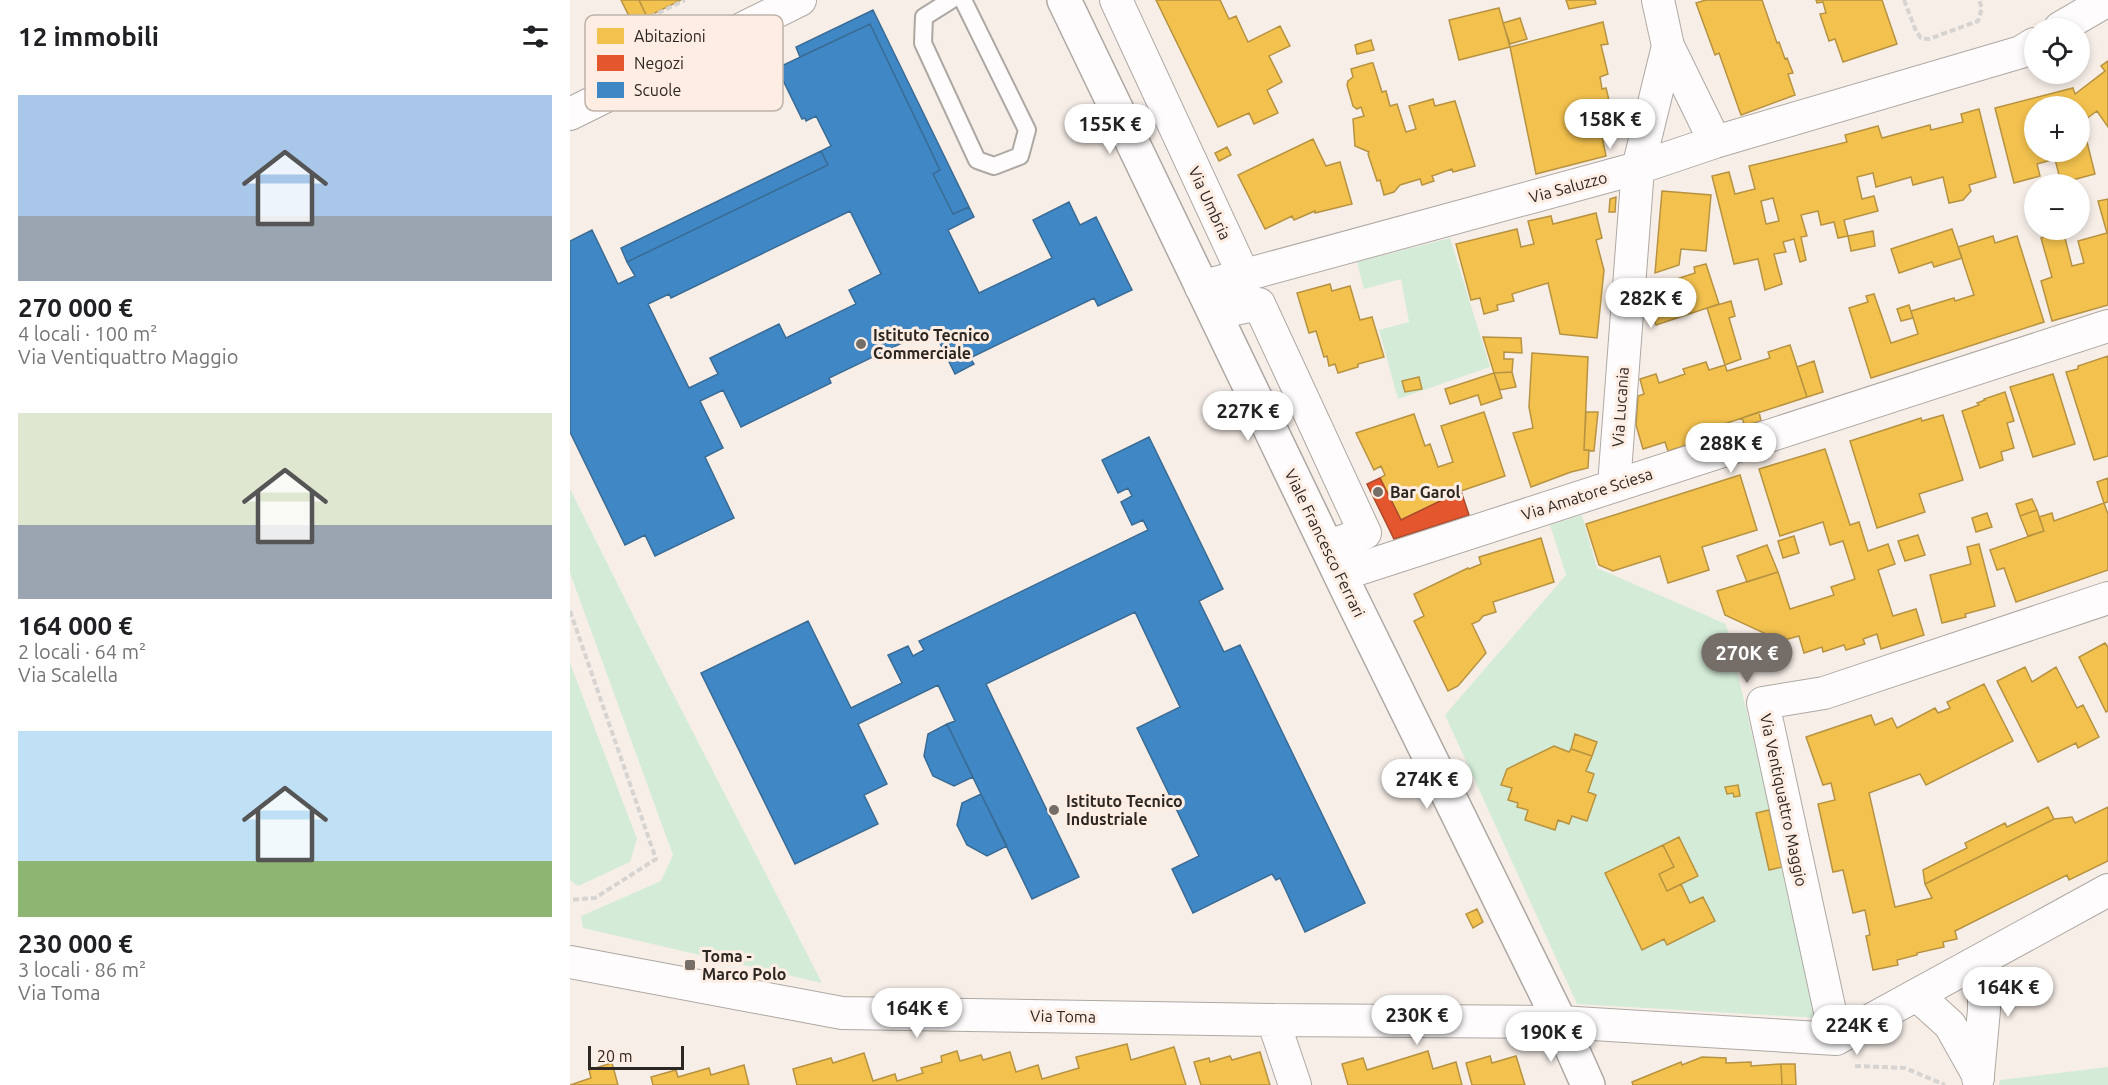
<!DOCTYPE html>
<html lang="it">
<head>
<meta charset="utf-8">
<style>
  :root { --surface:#fff; --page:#f6f6f6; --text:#202124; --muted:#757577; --accent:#746d68 }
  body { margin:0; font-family:Ubuntu,sans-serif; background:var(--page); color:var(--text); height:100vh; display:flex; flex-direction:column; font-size:22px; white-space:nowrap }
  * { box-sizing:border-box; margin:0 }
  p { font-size:20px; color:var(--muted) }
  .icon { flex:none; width:33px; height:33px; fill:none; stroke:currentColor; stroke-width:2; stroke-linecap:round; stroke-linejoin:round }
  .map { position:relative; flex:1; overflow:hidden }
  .side { display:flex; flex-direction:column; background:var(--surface); width:570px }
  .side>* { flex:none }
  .fabs { position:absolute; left:1454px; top:18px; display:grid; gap:12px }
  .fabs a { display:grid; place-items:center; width:66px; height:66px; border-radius:50%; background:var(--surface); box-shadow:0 3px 9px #0003; font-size:30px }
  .scale { position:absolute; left:18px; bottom:15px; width:96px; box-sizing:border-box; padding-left:6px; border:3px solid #2d2723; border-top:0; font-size:16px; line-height:21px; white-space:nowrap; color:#2d2723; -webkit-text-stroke:4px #fdede2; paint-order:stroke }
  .price { position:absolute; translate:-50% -51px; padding:0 14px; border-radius:21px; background:#fff; color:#222; font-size:20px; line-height:39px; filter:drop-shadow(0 2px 3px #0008) }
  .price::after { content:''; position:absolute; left:50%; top:36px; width:18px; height:14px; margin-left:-9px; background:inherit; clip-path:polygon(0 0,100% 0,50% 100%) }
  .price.on { background:var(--accent); color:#fff }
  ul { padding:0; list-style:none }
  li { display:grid; align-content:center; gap:12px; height:318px; padding:0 18px }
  li span { display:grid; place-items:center; height:186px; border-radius:0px; color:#555 }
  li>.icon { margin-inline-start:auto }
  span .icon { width:108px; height:108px; fill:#fffc; stroke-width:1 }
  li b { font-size:26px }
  h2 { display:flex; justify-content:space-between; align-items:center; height:72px; padding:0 18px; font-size:26px }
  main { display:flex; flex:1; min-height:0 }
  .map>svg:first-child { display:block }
  .green { fill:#d4ecd7 }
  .homes { fill:#f2c14e; stroke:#b79341; stroke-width:1.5; fill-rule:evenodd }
  .shops { fill:#e4572e; stroke:#ad492b; stroke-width:1.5 }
  .schools { fill:#3f88c5; stroke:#3a6b94; stroke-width:1.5; fill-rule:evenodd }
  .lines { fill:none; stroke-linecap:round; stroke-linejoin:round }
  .service-casing { stroke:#aea8a3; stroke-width:20 }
  .minor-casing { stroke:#aea8a3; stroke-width:34 }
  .tertiary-casing { stroke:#aea8a3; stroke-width:36 }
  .path { stroke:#d6d3d1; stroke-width:4; stroke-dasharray:6 3; stroke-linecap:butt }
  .service { stroke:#fefcfc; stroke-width:16 }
  .minor { stroke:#fefcfc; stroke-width:32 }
  .tertiary { stroke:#fefcfc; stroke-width:33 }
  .poi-dot { fill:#746d68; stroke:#fdede2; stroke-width:2 }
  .labels { text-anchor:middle; stroke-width:6; stroke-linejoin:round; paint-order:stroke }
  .street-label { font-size:16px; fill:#2d2723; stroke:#fdede2 }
  .poi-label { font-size:16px; font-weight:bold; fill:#2d2723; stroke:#fdede2; text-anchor:start }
  .key { fill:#fdede2; stroke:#bfb2a9; stroke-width:1.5 }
  .key-label { font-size:16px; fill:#2d2723 }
</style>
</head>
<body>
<main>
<section class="side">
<h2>12 immobili<svg class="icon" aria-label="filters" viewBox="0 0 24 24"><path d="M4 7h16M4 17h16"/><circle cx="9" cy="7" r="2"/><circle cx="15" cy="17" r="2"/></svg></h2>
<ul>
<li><span style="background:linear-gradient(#a9c7e8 65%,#9aa5b1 0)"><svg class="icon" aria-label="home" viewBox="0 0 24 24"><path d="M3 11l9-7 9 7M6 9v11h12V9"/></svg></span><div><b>270 000 €</b><p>4 locali · 100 m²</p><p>Via Ventiquattro Maggio</p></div></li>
<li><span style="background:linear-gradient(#dfe7d0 60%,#9aa5b1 0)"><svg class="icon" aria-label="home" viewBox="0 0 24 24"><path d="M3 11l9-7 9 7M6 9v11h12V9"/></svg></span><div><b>164 000 €</b><p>2 locali · 64 m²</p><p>Via Scalella</p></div></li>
<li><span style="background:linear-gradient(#bfe0f5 70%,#8fb573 0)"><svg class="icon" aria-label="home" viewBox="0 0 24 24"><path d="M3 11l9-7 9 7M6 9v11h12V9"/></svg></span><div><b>230 000 €</b><p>3 locali · 86 m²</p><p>Via Toma</p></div></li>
</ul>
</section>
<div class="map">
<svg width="1538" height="1085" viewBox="0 0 1538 1085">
  <rect width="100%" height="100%" fill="#f7eee8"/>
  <!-- green -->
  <path class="green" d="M 880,238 L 920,367 L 828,399 L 809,330 L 839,322 L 831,279 L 794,289 L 787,262 Z
    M 0,489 L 74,637 L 252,983 L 13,928 L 11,916 L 91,881 L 103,855 L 0,573 Z
    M 1012,515 L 1027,568 L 1156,624 L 1249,1018 L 1007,1004 L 875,715 L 996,575 L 980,525 Z
    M 0,663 L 67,839 L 60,862 L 8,886 L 0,880 Z
    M 1538,1067 L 1538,1085 L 1429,1085 L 1430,1080 Z"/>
  <!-- homes -->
  <path class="homes" d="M 51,0 L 69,0 L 77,17 L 63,24 Z
    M 69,0 L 111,0 L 77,17 Z
    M 586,0 L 650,0 L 659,19 L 666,16 L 678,42 L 710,26 L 720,46 L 699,56 L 712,82 L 697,90 L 708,113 L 684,124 L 679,113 L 648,127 Z
    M 996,0 L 1025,0 L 1026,4 L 999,9 Z
    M 1136,0 L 1192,0 L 1207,43 L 1209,42 L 1215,59 L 1217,58 L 1223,73 L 1218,74 L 1225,95 L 1171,115 L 1149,53 L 1145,55 L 1126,3 Z
    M 1246,0 L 1312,0 L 1327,44 L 1273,62 L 1265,39 L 1259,41 L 1250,14 L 1256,13 L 1253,2 L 1247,3 Z
    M 929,8 L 940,47 L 889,60 L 879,20 Z
    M 950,18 L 957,39 L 940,44 L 933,23 Z
    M 1033,22 L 1038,44 L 1031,45 L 1038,74 L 1030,77 L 1032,89 L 1036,88 L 1042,112 L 1035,114 L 1037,124 L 1030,126 L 1036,156 L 966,174 L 940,47 Z
    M 801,40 L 804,50 L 787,54 L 785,45 Z
    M 1538,61 L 1538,127 L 1527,111 L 1512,122 L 1525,174 L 1491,183 L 1485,159 L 1467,164 L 1470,176 L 1444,183 L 1425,108 L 1503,88 L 1505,94 L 1535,71 L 1531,66 ZM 1464,106 L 1509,106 L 1509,152 L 1464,152 Z
    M 801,63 L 803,63 L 812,92 L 816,91 L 820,106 L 827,104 L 836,132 L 846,129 L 839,106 L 863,99 L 865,106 L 885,101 L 905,166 L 883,172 L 882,169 L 862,176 L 864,181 L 852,185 L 850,179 L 830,185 L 824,192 L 814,195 L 810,180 L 807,181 L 798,154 L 799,152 L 785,146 L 783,119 L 794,116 L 791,107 L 787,109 L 783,106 L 777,85 L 778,81 L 783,77 L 781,69 Z
    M 1409,109 L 1426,177 L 1399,185 L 1401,191 L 1393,200 L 1379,203 L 1373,177 L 1343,185 L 1341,177 L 1306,187 L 1303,173 L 1287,177 L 1292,199 L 1304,196 L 1308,211 L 1274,220 L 1278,236 L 1268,238 L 1264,222 L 1251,225 L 1248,211 L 1231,215 L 1237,236 L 1231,237 L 1236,260 L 1230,262 L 1224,239 L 1213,242 L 1216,252 L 1204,254 L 1212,284 L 1195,290 L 1188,259 L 1164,264 L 1142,176 L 1159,172 L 1165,194 L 1185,189 L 1179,166 L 1277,142 L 1275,135 L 1308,126 L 1312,138 L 1360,125 L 1361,130 L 1393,122 L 1391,114 ZM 1203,198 L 1209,221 L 1196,224 L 1191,201 Z
    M 743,139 L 756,166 L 770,162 L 782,204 L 745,213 L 745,211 L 724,220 L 722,216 L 695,229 L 668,175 Z
    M 657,147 L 661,155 L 649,161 L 645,153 Z
    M 1092,191 L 1141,195 L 1136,251 L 1111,249 L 1109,265 L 1085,273 Z
    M 1046,197 L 1045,212 L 1039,212 L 1040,199 Z
    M 1538,199 L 1538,305 L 1482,321 L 1471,281 L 1482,277 L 1471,238 L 1480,235 L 1479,230 L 1493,230 L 1502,266 L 1514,263 L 1508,241 L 1537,233 L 1528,201 Z
    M 1026,213 L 1032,238 L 1026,240 L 1034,270 L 1027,338 L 990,334 L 978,283 L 942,294 L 944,301 L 927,305 L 928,310 L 914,314 L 910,298 L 901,300 L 886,244 L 947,229 L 951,247 L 964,244 L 958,221 L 981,216 L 983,224 Z
    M 1382,229 L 1392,258 L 1364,267 L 1362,262 L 1329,273 L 1321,249 Z
    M 1303,231 L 1305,246 L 1281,251 L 1278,236 Z
    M 1423,236 L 1425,243 L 1447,236 L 1474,322 L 1301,378 L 1279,308 L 1298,302 L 1296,296 L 1304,294 L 1321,343 L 1348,334 L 1341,311 L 1384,298 L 1385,301 L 1404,295 L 1388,247 Z
    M 1136,264 L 1149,304 L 1086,325 L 1079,304 L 1087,302 L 1082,287 L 1125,273 L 1124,267 Z
    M 760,284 L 762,291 L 780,286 L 790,320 L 802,317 L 814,357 L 788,364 L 788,367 L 768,373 L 765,364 L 759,366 L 757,356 L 754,357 L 746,331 L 739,333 L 727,293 Z
    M 1161,301 L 1165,316 L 1159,318 L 1171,359 L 1155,365 L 1137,308 Z
    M 1339,305 L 1343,318 L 1331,321 L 1327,309 Z
    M 913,337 L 951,338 L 952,353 L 934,352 L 934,359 L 943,359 L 942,372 L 924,373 Z
    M 1220,345 L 1237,397 L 1123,434 L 1126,442 L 1098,451 L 1095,442 L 1073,449 L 1066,425 L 1068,396 L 1074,394 L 1070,379 L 1086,374 L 1089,383 L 1115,374 L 1113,369 L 1136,362 L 1139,370 L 1155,365 L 1157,371 L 1200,358 L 1198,352 Z
    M 962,353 L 1018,357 L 1014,450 L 1019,450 L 1018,468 L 1001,472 L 961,487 L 943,433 L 963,428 L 959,407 Z
    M 1538,356 L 1538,456 L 1524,460 L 1496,372 L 1508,369 L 1508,366 Z
    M 1244,361 L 1253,392 L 1237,397 L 1227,367 Z
    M 942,372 L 946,387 L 930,390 L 924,373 Z
    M 924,373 L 932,398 L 911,405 L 908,395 L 880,404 L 875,389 Z
    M 1483,374 L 1505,444 L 1463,457 L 1440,387 Z
    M 849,377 L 852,389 L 835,392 L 832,381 Z
    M 1435,392 L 1444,421 L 1437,423 L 1444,448 L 1431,452 L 1433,460 L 1410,468 L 1392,411 L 1409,405 L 1407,403 L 1415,400 L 1414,399 Z
    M 914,412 L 935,476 L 891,491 L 831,520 L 810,478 L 815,475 L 811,466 L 804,470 L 786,433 L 844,414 L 855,446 L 860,444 L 868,467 L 883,462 L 871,426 Z
    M 1016,412 L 1028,412 L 1024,451 L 1014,450 Z
    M 1189,412 L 1191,421 L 1175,426 L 1172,418 Z
    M 1373,415 L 1393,480 L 1349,494 L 1355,512 L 1307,528 L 1280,441 L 1351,418 L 1352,421 Z
    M 1255,449 L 1280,525 L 1289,522 L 1298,551 L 1318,544 L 1325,564 L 1308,570 L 1323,616 L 1346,609 L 1354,635 L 1311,649 L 1307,634 L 1293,639 L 1295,644 L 1276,650 L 1274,645 L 1253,652 L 1252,647 L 1234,653 L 1229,636 L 1211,641 L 1155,615 L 1147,591 L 1208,572 L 1220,609 L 1264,595 L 1261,587 L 1285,579 L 1273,541 L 1260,545 L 1253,522 L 1210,536 L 1189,469 Z
    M 1170,475 L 1187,530 L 1132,547 L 1139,570 L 1098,583 L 1090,556 L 1043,571 L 1029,565 L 1016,524 Z
    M 1538,478 L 1538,502 L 1534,503 L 1527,482 Z
    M 1462,499 L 1467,510 L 1450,516 L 1446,504 Z
    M 1534,503 L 1538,514 L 1538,570 L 1446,602 L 1434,568 L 1427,570 L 1420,550 L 1474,531 L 1469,517 L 1482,513 L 1484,521 Z
    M 1467,510 L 1474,531 L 1458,536 L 1450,516 Z
    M 1417,513 L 1422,527 L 1406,532 L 1402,518 Z
    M 1348,535 L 1355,555 L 1335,561 L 1328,541 Z
    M 1224,536 L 1229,553 L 1213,558 L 1208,541 Z
    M 971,538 L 984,582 L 923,602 L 926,612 L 913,616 L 909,621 L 902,624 L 916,653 L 888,686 L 878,691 L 844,621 L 854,616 L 844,594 L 898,568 L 899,569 L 911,564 L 909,557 Z
    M 1409,544 L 1425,606 L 1395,614 L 1396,617 L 1372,623 L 1360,575 L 1401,564 L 1397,547 Z
    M 1197,545 L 1208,572 L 1177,582 L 1167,556 Z
    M 1535,643 L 1538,647 L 1538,711 L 1536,712 L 1509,657 Z
    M 1455,667 L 1462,682 L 1486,667 L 1507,708 L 1513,705 L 1529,737 L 1508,748 L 1506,743 L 1468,762 L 1427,681 Z
    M 1414,684 L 1443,741 L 1356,785 L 1350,774 L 1299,793 L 1325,907 L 1362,898 L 1355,884 L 1484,819 L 1502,817 L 1505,823 L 1538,807 L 1538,861 L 1499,880 L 1497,875 L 1385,931 L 1387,939 L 1373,942 L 1374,947 L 1347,953 L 1347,955 L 1327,960 L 1328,965 L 1303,970 L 1296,936 L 1300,935 L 1295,910 L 1283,913 L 1273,870 L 1263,872 L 1248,804 L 1265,800 L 1261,783 L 1253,785 L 1236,737 L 1301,715 L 1305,725 L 1322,718 L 1327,728 L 1365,708 L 1368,713 L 1380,708 L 1377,702 Z
    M 1005,734 L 1027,742 L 1022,756 L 1001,749 Z
    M 984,746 L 999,752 L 1001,749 L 1022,756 L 1016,771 L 1024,774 L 1018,792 L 1026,795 L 1017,821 L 1002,816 L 999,824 L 988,820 L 985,830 L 955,820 L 958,810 L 947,807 L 948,803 L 938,800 L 942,788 L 931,785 L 937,769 Z
    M 1168,785 L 1170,796 L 1164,797 L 1163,793 L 1157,794 L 1155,787 Z
    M 1478,807 L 1484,819 L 1355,884 L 1353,870 L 1397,848 L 1395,843 L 1435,823 L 1437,827 Z
    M 1199,810 L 1212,867 L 1199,870 L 1186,813 Z
    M 1109,837 L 1128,876 L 1097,891 L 1089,874 L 1104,867 L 1093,845 Z
    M 1093,845 L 1104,867 L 1089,874 L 1097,891 L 1111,884 L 1120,903 L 1133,897 L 1145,921 L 1097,945 L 1094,939 L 1072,950 L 1035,873 Z
    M 907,909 L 913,922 L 903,928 L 896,914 Z
    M 557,1044 L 561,1060 L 604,1047 L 616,1085 L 227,1085 L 223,1069 L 261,1058 L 263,1063 L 294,1053 L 303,1081 L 325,1074 L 327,1081 L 353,1073 L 351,1068 L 372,1062 L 371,1056 L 387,1051 L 390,1061 L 411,1055 L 413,1060 L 440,1052 L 446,1072 L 468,1065 L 472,1079 L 509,1068 L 506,1057 Z
    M 858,1051 L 863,1069 L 886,1062 L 892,1085 L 778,1085 L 772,1064 L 793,1058 L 797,1070 Z
    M 690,1052 L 700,1085 L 631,1085 L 624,1062 L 639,1058 L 640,1062 L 660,1056 L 662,1060 Z
    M 920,1056 L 922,1063 L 946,1056 L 955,1085 L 902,1085 L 896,1063 Z
    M 1132,1057 L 1156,1058 L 1156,1063 L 1181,1062 L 1181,1066 L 1211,1064 L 1212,1085 L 1063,1085 L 1062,1082 L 1111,1062 L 1112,1065 Z
    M 42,1063 L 48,1085 L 0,1085 L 21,1078 L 19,1070 Z
    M 1211,1064 L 1225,1064 L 1226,1085 L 1212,1085 Z
    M 174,1065 L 179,1085 L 83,1085 L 81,1077 L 106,1070 L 108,1077 L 139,1068 L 141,1075 Z"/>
  <!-- shops -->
  <path class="shops" d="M 810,478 L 831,520 L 891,491 L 899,515 L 824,539 L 797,484 Z"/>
  <!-- schools -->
  <path class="schools" d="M 303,10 L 399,207 L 383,214 L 363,174 L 370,170 L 300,24 L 230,57 L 226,47 Z
    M 300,24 L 370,170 L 363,174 L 383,214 L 399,207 L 404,217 L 378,230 L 409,293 L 482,258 L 463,220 L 499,202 L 510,225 L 526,217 L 562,290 L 528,306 L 524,298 L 400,358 L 404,364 L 385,374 L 366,335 L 370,333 L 367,326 L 259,378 L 261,383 L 171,427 L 153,390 L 130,401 L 153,448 L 135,457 L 164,518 L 85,556 L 75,535 L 55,545 L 0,432 L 0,241 L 22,230 L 48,284 L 65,276 L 57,262 L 258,165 L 251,151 L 261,146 L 246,116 L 236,121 L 235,118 L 232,119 L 207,68 ZM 280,211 L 311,274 L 279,290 L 286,304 L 216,338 L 209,324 L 140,358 L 148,374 L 119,388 L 78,304 L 99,294 L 101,298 Z
    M 251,151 L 258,165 L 57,262 L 51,248 Z
    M 579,437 L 653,589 L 629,601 L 654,652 L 670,645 L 795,903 L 735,932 L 710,878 L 706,880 L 702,874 L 623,913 L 602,869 L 629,856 L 567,728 L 610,707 L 565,612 L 416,684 L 509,877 L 462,899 L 377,724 L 385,721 L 368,685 L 288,724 L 317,784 L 294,795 L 308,824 L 225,864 L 131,673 L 238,621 L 281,708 L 332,683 L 318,655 L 338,646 L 343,656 L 354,650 L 349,641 L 578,530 L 573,520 L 562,525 L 551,502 L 562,496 L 558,488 L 548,493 L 532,460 Z
    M 377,724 L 403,777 L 384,786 L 363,776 L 354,756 L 358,734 Z
    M 411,794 L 437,846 L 417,856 L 397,845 L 387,825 L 392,803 Z"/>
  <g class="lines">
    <defs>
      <path id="service" d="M 381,0 L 354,17 L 353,43 L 407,160 L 424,166 L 450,156 L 457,130 L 393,0"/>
      <path id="minor" d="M 546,0 L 674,276
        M 1088,0 L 1098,46 L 1145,142
        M 1490,28 L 1538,0
        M 0,114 L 230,0
        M 631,287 L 1068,168 L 1145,142 L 1451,52 L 1464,44
        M 645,313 L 689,304 L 795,533 L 757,547
        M 1044,485 L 1068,168 L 1098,46
        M 770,575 L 1538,326
        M 0,962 L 272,1013 L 703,1020 L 990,1022 L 1266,1039 L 1538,890
        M 1347,995 L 1380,1025 L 1408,1075 L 1408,1078
        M 703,1020 L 725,1085
        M 1266,1039 L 1193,703 L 1254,693 L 1538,598
        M 1408,1075 L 1414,1010 L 1414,959"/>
      <path id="tertiary" d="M 494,0 L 779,593 L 990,1022 L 1018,1085"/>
    </defs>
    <!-- service casing -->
    <use href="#service" class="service-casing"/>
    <!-- minor casing -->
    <use href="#minor" class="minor-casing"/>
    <!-- tertiary casing -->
    <use href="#tertiary" class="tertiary-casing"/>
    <!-- path -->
    <path class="path" d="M 1334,0 L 1346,31 L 1351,38 L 1359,39 L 1408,21 L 1412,8 L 1409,0
      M 52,55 L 43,35 L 115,0
      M 0,611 L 86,859 L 25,898 L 0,900
      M 1285,1066 L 1335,1068 L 1375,1085"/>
    <!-- service -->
    <use href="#service" class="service"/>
    <!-- minor -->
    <use href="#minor" class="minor"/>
    <!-- tertiary -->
    <use href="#tertiary" class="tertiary"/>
  </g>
  <!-- markers -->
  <g class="poi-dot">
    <circle cx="291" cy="344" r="6"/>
    <circle cx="808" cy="492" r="6"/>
    <circle cx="484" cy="810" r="6"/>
    <rect x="114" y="959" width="12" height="12" rx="3"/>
  </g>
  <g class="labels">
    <!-- street labels -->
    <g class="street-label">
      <text transform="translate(998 187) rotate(-15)" y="6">Via Saluzzo</text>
      <text transform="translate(640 203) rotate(65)" y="6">Via Umbria</text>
      <text transform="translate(1050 407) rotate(-86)" y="6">Via Lucania</text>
      <text transform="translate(1017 494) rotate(-18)" y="6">Via Amatore Sciesa</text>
      <text transform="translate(755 543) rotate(64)" y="6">Viale Francesco Ferrari</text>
      <text transform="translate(1214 800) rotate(78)" y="6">Via Ventiquattro Maggio</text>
      <text transform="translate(493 1016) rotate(1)" y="6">Via Toma</text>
    </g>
    <!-- poi labels -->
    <g class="poi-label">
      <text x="303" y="341">Istituto Tecnico<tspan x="303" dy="18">Commerciale</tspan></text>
      <text x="820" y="498">Bar Garol</text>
      <text x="496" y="807">Istituto Tecnico<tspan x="496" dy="18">Industriale</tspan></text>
      <text x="132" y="962">Toma -<tspan x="132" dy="18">Marco Polo</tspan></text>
    </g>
  </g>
  <!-- legend -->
  <rect x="15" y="15" width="198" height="96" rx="9" class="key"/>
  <rect x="27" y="28" width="27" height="16" fill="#f2c14e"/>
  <rect x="27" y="55" width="27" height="16" fill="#e4572e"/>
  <rect x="27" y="82" width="27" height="16" fill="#3f88c5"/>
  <g class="key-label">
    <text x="64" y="42">Abitazioni</text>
    <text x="64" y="69">Negozi</text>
    <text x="64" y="96">Scuole</text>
  </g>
</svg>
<div class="fabs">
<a><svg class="icon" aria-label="locate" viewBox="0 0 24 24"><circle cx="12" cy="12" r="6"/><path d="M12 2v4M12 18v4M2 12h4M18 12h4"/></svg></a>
<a>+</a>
<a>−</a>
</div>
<div class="scale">20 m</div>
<b class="price" style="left:1040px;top:150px">158K €</b>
<b class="price" style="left:540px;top:155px">155K €</b>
<b class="price" style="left:1081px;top:329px">282K €</b>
<b class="price" style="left:678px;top:442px">227K €</b>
<b class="price" style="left:1161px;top:474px">288K €</b>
<b class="price on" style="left:1177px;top:684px">270K €</b>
<b class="price" style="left:857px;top:810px">274K €</b>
<b class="price" style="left:1438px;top:1018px">164K €</b>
<b class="price" style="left:347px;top:1039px">164K €</b>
<b class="price" style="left:847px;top:1046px">230K €</b>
<b class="price" style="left:1287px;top:1056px">224K €</b>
<b class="price" style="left:981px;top:1063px">190K €</b>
</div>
</main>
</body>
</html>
